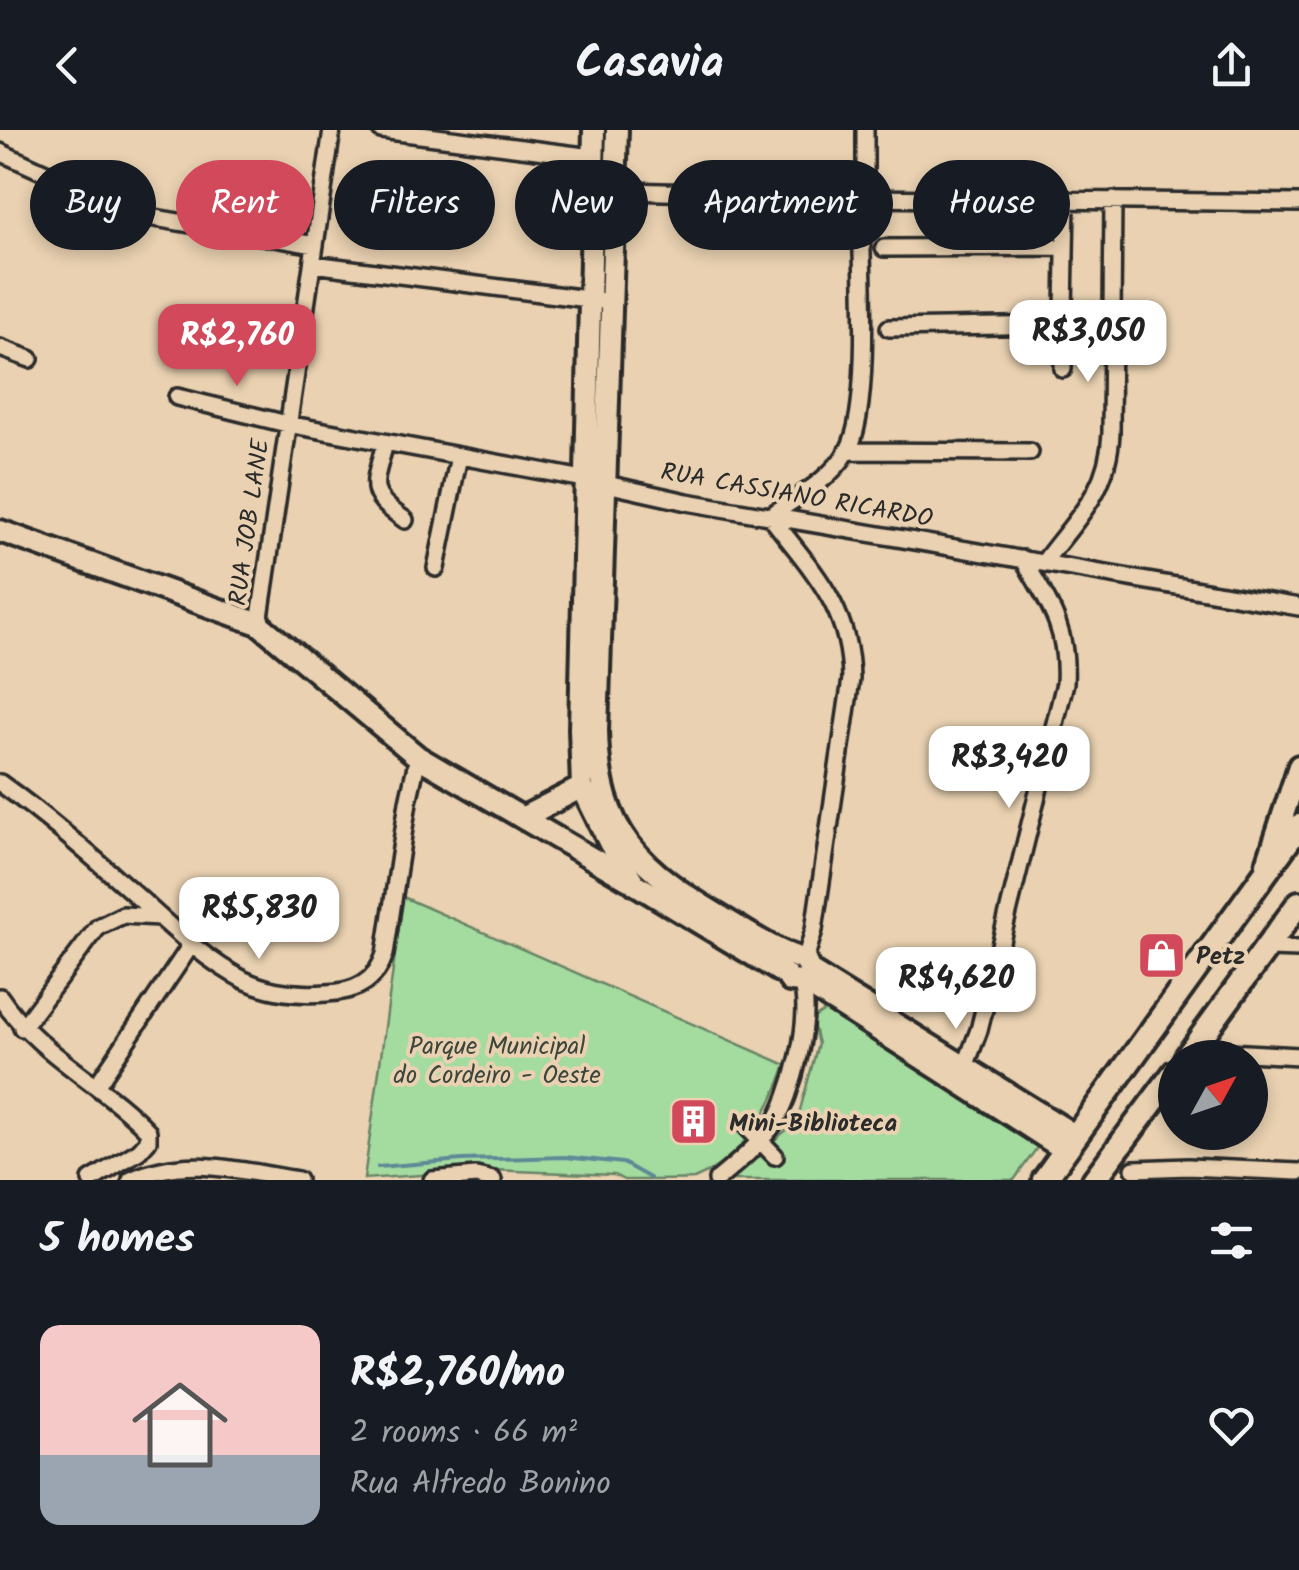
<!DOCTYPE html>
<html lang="en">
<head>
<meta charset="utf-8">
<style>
  :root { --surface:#171b24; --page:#242831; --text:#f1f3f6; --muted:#9ea1a6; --line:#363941; --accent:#d1495b }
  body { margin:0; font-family:Kalam,sans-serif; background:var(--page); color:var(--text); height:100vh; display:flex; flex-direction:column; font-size:38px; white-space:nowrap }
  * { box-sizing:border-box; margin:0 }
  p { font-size:32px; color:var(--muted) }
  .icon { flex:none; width:55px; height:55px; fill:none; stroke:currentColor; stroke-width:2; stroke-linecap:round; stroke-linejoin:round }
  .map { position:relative; height:1050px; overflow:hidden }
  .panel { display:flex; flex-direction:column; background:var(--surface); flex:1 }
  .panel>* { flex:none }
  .hud { position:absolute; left:30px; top:30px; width:1240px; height:90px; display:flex; gap:20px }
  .needle { width:65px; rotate:50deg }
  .controls { position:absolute; left:1158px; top:910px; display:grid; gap:20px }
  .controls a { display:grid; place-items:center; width:110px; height:110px; border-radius:50%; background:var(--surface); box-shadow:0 5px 15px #0003; font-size:50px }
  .price { position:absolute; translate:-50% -85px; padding:0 22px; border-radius:20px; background:#fff; color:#222; font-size:32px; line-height:65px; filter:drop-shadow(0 2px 5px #0008) }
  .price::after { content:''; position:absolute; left:50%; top:60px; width:30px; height:22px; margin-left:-15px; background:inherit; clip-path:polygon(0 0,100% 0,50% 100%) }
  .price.current { background:var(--accent); color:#fff }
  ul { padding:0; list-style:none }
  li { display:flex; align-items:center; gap:30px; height:250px; padding:0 40px }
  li+li { border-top:2px solid var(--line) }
  li span { display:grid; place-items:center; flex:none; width:280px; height:200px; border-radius:20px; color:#555 }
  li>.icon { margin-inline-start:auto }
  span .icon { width:120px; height:120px; fill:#fffc; stroke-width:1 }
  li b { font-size:42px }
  h2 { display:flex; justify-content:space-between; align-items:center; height:120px; padding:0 40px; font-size:42px }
  .chip { padding:0 35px; border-radius:45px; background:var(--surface); box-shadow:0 5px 15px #0003; font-size:35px; line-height:90px }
  .chip.current { background:var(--accent); color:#fff }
  header { display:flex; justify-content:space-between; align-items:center; height:130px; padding:0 40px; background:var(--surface); font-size:45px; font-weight:700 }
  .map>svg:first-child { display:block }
  .green { fill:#a4dca0; stroke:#688466; stroke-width:2.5 }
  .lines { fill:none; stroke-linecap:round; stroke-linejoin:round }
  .stream { stroke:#5d8a96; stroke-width:4 }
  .street-casing { stroke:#2b2b2b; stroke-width:22 }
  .secondary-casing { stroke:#2b2b2b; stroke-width:28 }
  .primary-casing { stroke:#2b2b2b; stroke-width:30 }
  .street { stroke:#e9d1b1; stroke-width:15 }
  .secondary { stroke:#e9d1b1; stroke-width:20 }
  .primary { stroke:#e9d1b1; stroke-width:22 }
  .labels { text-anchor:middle; stroke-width:8; stroke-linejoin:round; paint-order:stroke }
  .street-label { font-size:25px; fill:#2b2b2b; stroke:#e9d1b1 }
  .poi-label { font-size:25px; font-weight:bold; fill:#2b2b2b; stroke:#e9d1b1; text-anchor:start }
  .park-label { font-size:25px; fill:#3d463d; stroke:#e9d1b1 }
</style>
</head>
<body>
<header><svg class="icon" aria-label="back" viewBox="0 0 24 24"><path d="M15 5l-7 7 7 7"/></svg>Casavia<svg class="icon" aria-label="share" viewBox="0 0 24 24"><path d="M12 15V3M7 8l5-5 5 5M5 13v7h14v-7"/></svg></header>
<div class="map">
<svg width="1299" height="1050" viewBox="0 0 1299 1050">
  <rect width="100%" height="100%" fill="#e9d1b1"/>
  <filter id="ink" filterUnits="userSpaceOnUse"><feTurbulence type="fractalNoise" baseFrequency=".01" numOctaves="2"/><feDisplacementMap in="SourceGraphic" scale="20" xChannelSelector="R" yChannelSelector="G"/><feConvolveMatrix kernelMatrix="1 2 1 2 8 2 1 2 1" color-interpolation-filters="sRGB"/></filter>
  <g filter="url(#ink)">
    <!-- green -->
    <path class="green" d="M 403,767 L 786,935 C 771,980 741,1030 694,1049 C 679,1050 642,1050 624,1050 L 614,1045 L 493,1040 L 364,1049 Z
      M 828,879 L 1044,1008 L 1014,1050 L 727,1050 L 797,991 L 818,914 L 812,889 Z"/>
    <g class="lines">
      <!-- stream -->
      <path class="stream" d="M 378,1037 L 462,1030 L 565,1027 L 623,1033 L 650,1048"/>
      <defs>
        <path id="street" d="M 381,0 L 592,27
          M 0,22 L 61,50
          M 593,60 L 865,68 L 1299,73
          M 865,68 L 865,0
          M 95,78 L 315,115
          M 884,118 L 1065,117
          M 313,134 L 611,172
          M 889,198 L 1064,195
          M 0,218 L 30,229
          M 1063,239 L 1066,69
          M 177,267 L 287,294 L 584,349 L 687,372 L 1299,477
          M 385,313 C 374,357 365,362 405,390
          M 847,321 L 1030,322
          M 1044,432 C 1077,387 1108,363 1111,303 L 1113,70
          M 436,438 L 459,326
          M 259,494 L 332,0
          M 0,653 C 46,686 88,723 130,760 C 166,792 201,828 244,850 C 269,862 300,865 327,863 C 355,862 376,852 385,824 L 408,672 L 418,627
          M 1268,818 L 1299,819
          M 805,830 L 814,800 L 851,549 C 850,476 812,441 770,386 C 797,367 829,351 847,322 C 873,280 861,122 860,67
          M 0,867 C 37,923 102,953 148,1001 L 148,1011 L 139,1021 L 91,1050
          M 22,898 L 98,797 L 123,785 L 160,787
          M 1192,920 L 1299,926
          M 965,937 L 979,900 L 1065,553 C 1068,498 1050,475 1023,429
          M 97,955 L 191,815
          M 747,997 L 775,1026
          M 1134,1039 L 1188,1037 L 1299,1042
          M 131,1050 C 186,1024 240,1041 298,1050
          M 432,1050 L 476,1046 L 493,1050
          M 717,1050 C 736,1034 758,1016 773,995 C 792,968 814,884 801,853"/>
        <path id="secondary" d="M 594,0 L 580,599 L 582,657 L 610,714 L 635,754 L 786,845 L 790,851 L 804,852
          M 617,0 L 597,601 C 599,704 640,739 723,788 C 749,803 776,822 805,830 L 810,841 L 1076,1006
          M 0,401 L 259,494 L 418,627 L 629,750
          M 524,687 L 582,657
          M 1267,734 L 1299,636
          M 810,856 L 1065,1020"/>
        <path id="primary" d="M 1186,928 L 1299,773
          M 1044,1050 L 1299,696
          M 1094,1050 L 1175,942"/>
      </defs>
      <!-- street casing -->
      <use href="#street" class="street-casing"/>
      <!-- secondary casing -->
      <use href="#secondary" class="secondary-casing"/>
      <!-- primary casing -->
      <use href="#primary" class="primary-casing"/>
      <!-- street -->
      <use href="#street" class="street"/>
      <!-- secondary -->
      <use href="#secondary" class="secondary"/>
      <!-- primary -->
      <use href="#primary" class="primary"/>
    </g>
  </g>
  <!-- icons -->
  <defs>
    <symbol id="shop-square" viewBox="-11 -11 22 22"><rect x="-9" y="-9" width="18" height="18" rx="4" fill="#d1495b" stroke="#e9d1b1"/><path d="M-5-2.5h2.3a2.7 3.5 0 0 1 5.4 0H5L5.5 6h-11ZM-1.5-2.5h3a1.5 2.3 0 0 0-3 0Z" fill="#fff"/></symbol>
    <symbol id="building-square" viewBox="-11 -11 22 22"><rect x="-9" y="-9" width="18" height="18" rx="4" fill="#d1495b" stroke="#e9d1b1"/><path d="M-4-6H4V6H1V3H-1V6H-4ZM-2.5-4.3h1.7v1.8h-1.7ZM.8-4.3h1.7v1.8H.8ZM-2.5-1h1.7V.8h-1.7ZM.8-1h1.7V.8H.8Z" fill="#fff"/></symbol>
  </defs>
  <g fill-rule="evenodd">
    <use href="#shop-square" x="1134" y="798" width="55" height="55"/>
    <use href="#building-square" x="666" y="964" width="55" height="55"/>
  </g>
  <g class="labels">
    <!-- street labels -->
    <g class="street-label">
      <text transform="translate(797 364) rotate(10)" y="9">RUA CASSIANO RICARDO</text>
      <text transform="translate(248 392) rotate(-82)" y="9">RUA JOB LANE</text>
    </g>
    <!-- poi labels -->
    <g class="poi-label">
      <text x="1196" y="834">Petz</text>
      <text x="729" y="1001">Mini-Biblioteca</text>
    </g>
    <!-- park labels -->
    <g class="park-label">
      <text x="497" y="924">Parque Municipal<tspan x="497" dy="29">do Cordeiro - Oeste</tspan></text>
    </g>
  </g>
</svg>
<div class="controls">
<a><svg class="needle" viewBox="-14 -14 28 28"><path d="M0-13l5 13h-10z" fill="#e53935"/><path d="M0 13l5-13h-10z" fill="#9ea1a6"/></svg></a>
</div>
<b class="price" style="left:1088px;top:255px">R$3,050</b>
<b class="price current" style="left:237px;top:259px">R$2,760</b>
<b class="price" style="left:1009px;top:681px">R$3,420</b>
<b class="price" style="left:259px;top:832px">R$5,830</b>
<b class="price" style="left:956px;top:902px">R$4,620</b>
<div class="hud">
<a class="chip">Buy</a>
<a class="chip current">Rent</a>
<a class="chip">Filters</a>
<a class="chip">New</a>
<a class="chip">Apartment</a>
<a class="chip">House</a>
</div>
</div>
<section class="panel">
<h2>5 homes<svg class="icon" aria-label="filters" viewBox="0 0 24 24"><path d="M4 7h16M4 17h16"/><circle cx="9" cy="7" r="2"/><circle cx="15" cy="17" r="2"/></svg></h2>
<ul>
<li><span style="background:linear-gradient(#f6c9c9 65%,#9aa5b1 0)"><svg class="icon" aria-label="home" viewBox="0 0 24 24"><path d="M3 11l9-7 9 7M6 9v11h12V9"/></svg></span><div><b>R$2,760/mo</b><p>2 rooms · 66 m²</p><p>Rua Alfredo Bonino</p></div><svg class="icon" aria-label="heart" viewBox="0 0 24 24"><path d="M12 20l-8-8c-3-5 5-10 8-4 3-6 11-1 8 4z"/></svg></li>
</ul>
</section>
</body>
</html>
